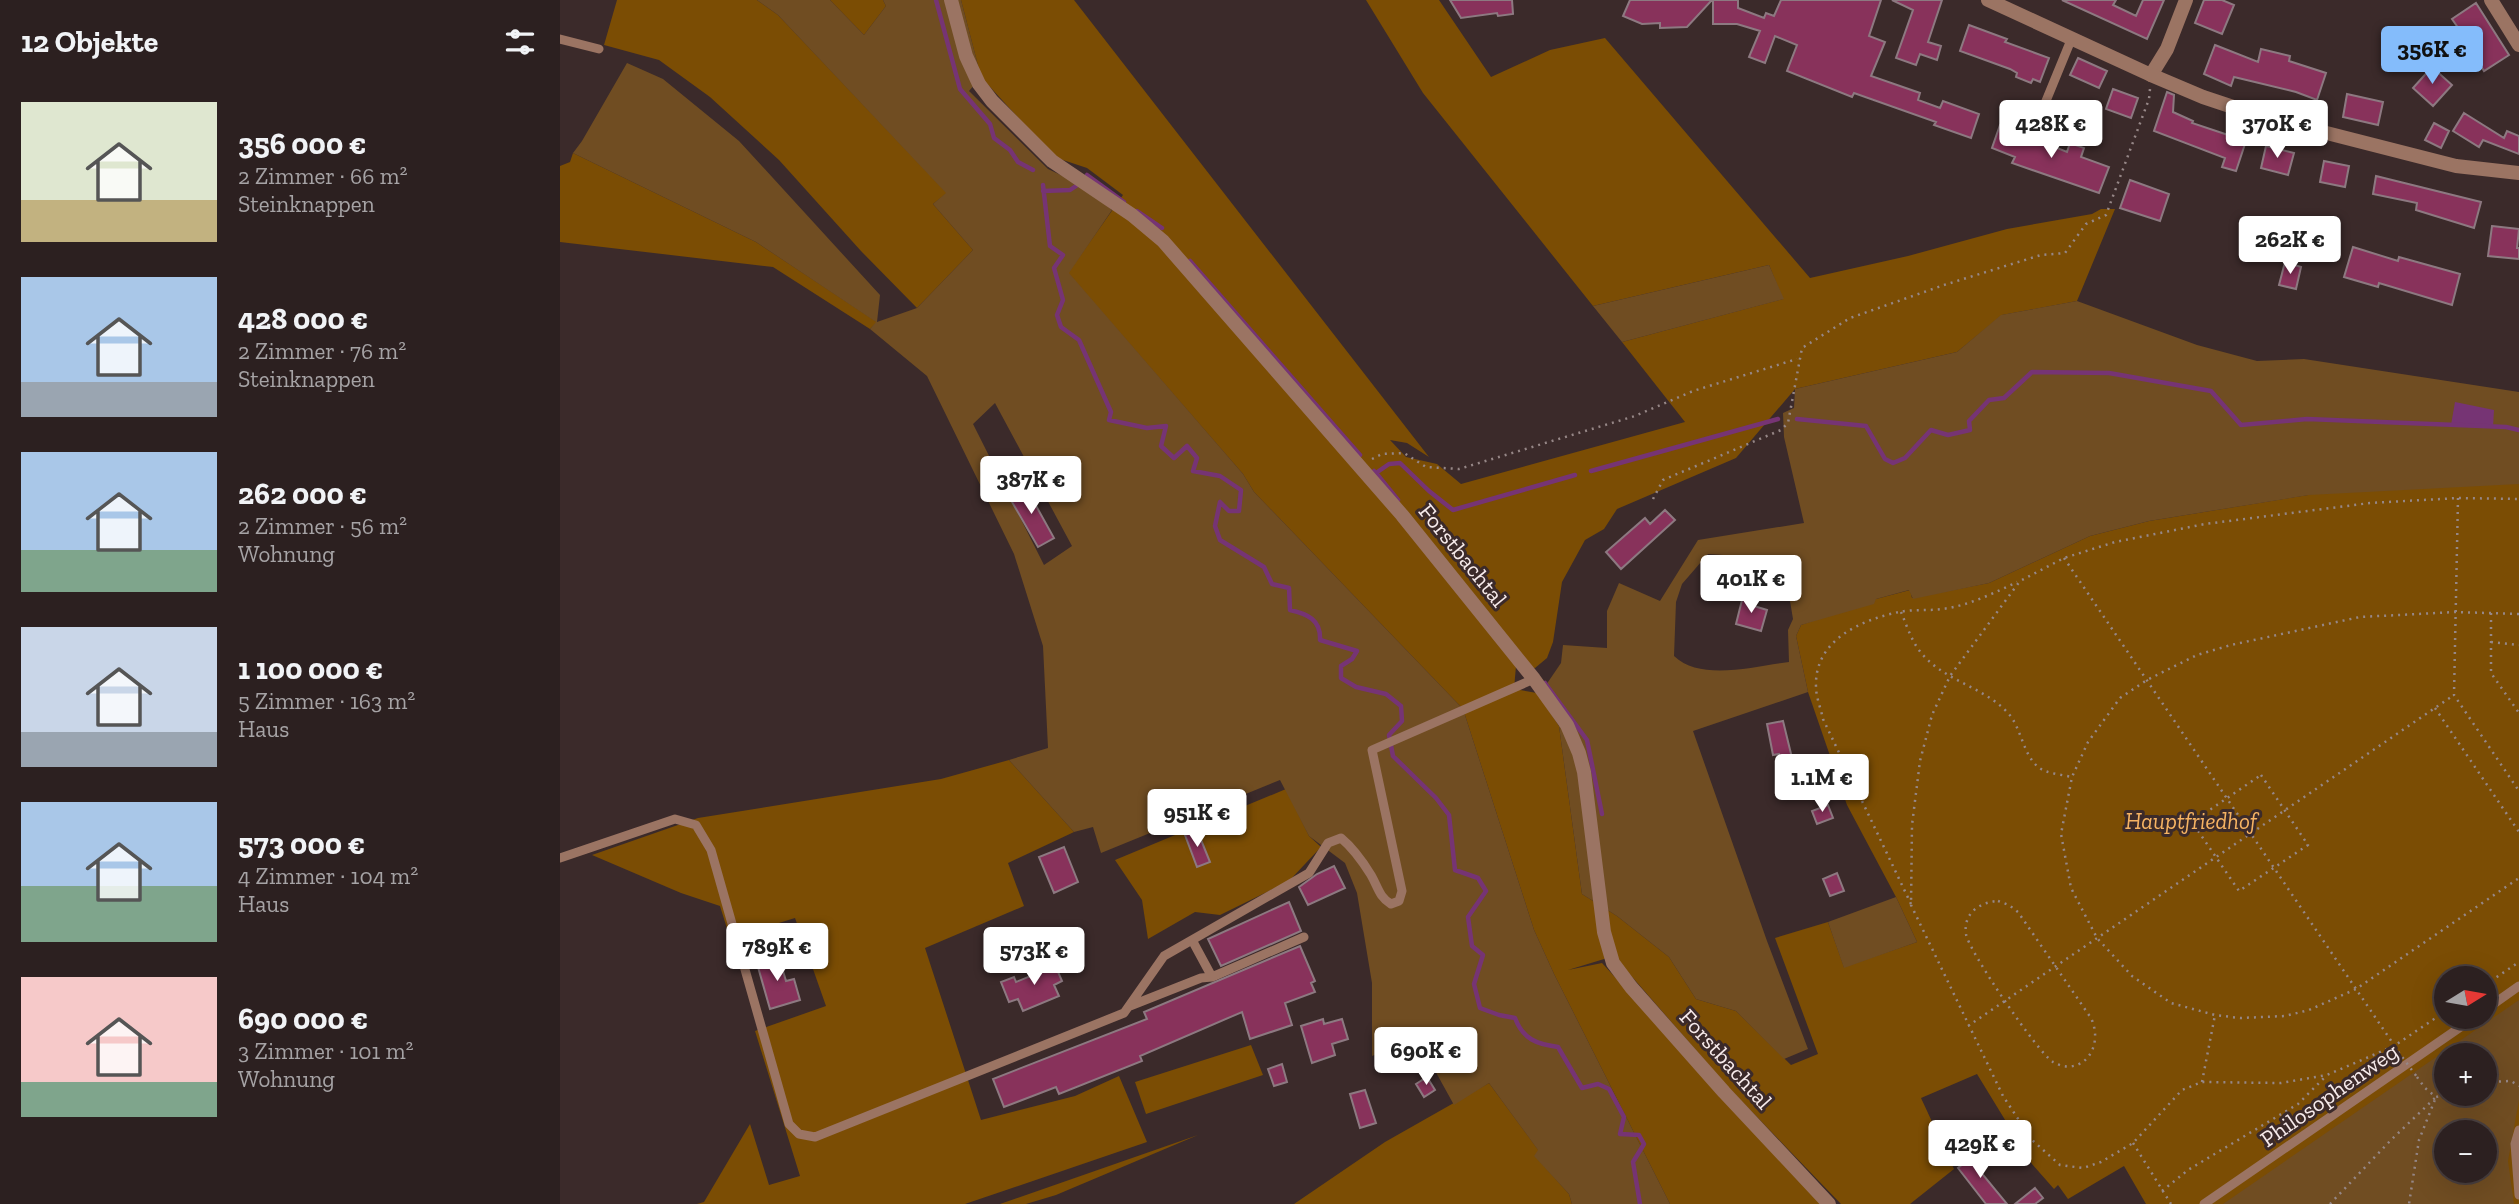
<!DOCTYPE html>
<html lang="de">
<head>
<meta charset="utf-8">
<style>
  :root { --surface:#2c2020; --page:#342829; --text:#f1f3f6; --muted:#a6a3a5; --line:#483e3e; --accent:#84bcfb }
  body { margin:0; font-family:"Zilla Slab",serif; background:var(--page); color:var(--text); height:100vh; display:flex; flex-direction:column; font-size:26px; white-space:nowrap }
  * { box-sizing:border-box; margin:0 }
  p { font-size:23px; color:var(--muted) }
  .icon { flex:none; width:38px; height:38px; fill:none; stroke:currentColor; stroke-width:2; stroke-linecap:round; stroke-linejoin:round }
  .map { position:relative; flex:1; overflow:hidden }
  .side { display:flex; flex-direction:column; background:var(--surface); width:560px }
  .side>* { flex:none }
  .needle { width:46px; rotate:79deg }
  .tools { position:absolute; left:1874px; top:966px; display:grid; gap:14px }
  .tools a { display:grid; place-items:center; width:63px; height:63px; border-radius:50%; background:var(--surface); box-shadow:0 7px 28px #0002,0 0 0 2px var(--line); font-size:35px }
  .price { position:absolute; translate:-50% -60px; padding:0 16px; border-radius:7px; background:#fff; color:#222; font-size:23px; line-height:46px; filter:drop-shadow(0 2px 4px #0008) }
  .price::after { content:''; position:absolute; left:50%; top:42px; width:21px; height:16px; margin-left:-10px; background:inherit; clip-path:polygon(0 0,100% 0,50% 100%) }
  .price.on { background:var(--accent); color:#111 }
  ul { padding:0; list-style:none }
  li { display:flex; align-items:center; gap:21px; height:175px; padding:0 21px }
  li span { display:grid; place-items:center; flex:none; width:196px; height:140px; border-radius:0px; color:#555 }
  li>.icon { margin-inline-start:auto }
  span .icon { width:84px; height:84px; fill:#fffc; stroke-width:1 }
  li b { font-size:30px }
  h2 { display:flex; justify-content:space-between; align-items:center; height:84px; padding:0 21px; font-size:30px }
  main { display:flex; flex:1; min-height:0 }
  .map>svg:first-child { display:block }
  .green { fill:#7b4d04; fill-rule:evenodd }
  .forest { fill:#704d22; fill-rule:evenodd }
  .water { fill:#763474 }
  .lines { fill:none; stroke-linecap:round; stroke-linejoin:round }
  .stream { stroke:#763474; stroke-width:4.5 }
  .building { fill:#88325b; stroke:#8d7981; stroke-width:2 }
  .path { stroke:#968787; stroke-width:2.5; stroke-dasharray:2 5; stroke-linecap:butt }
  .service { stroke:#9b7463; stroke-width:9 }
  .minor { stroke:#9b7463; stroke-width:14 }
  .tertiary { stroke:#9b7463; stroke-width:14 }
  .path-bridge { stroke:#968787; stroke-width:2.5; stroke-dasharray:2 5; stroke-linecap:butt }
  .labels { text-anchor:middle; stroke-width:6; stroke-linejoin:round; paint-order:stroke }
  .street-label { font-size:23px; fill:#f7ebeb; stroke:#3b2a2a }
  .park-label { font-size:23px; font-style:italic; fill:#f6b363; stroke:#3b2a2a }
</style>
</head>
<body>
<main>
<section class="side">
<h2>12 Objekte<svg class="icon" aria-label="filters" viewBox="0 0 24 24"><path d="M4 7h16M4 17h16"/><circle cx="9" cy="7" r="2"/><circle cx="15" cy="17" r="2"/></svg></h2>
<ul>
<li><span style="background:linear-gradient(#dfe7d0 70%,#c2b280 0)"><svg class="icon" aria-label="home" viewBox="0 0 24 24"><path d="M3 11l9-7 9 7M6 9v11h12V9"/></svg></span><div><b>356 000 €</b><p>2 Zimmer · 66 m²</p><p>Steinknappen</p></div></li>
<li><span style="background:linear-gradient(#a9c7e8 75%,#9aa5b1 0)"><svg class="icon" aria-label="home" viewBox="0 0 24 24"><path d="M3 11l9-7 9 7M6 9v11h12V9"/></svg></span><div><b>428 000 €</b><p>2 Zimmer · 76 m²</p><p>Steinknappen</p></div></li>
<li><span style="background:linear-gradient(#a9c7e8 70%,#7fa58c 0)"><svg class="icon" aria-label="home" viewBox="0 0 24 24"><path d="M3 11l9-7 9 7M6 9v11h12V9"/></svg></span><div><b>262 000 €</b><p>2 Zimmer · 56 m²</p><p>Wohnung</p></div></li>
<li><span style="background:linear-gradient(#c9d6e8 75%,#9aa5b1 0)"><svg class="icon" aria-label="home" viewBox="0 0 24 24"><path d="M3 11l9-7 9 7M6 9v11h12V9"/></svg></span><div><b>1 100 000 €</b><p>5 Zimmer · 163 m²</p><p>Haus</p></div></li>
<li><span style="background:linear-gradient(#a9c7e8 60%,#7fa58c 0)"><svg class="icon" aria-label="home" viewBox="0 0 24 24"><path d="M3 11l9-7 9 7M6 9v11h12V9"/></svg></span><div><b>573 000 €</b><p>4 Zimmer · 104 m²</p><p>Haus</p></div></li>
<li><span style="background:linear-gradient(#f6c9c9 75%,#7fa58c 0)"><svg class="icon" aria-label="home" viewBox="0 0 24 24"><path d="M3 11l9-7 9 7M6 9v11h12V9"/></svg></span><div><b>690 000 €</b><p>3 Zimmer · 101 m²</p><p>Wohnung</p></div></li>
</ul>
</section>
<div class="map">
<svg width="1959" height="1204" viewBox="0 0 1959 1204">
  <rect width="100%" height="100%" fill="#3b2a2a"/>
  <!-- green -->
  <path class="green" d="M 57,0 L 197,0 L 218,15 L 387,193 L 373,204 L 413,250 L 357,308 L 301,251 L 219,160 L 150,97 L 99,60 L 44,45 Z
    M 270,0 L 323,0 L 326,6 L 304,35 Z
    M 401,0 L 514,0 L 869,457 L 847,443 L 830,440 L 846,457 L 877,464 L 901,484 L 1125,422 L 1062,342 L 1223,299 L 1209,265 L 1033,306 L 863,93 L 806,0 L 879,0 L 931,77 L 990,50 L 1045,38 L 1250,278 L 1348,256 L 1447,229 L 1532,214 L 1541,209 L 1555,209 L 1517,301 L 1442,315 L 1397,352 L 1235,389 L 1176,458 L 1057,509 L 1044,529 L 1025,540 L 1002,582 L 993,642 L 987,658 L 975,668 L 956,666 L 954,689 L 977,693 L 999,726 L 1022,894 L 1057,916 L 1109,957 L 1136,999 L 1176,1011 L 1231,1065 L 1258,1054 L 1215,938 L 1268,922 L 1284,967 L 1357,942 L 1336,897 L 1287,805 L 1248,692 L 1236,636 L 1241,625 L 1316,599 L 1350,590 L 1352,598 L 1429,583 L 1530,536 L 1589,521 L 1748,495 L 1959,440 L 1959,1204 L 1586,1204 L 1564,1166 L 1508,1199 L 1498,1185 L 1494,1189 L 1472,1164 L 1417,1074 L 1361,1098 L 1394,1169 L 1350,1204 L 1281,1204 L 1168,1087 L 1054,956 L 1008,970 L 1042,963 L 1263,1204 L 1110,1204 L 994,974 L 974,930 L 903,709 L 694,492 L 683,474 L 508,273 L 563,195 L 527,168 L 494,157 L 421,77 ZM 1886,978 L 1925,978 L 1925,1017 L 1886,1017 ZM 1886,1055 L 1925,1055 L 1925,1094 L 1886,1094 ZM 1886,1132 L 1925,1132 L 1925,1171 L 1886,1171 Z
    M 13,153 L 196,242 L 317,322 L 310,329 L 213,267 L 0,242 L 0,166 L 10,162 Z
    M 449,760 L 514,832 L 448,863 L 464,906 L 365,948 L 421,1120 L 515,1096 L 559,1076 L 587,1142 L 405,1204 L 137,1204 L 144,1202 L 190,1124 L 209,1185 L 240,1176 L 195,1031 L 266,1006 L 235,918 L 170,938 L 160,906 L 121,893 L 32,855 L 138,818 L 381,779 Z
    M 726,789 L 749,836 L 761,847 L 729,881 L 660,915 L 635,912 L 588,939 L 582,900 L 555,860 Z
    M 691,1045 L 703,1075 L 586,1114 L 575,1082 Z
    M 929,1083 L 979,1151 L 975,1156 L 1009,1194 L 1012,1204 L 734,1204 L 825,1142 Z
    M 638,1135 L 496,1195 L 466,1204 L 440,1204 Z"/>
  <!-- forest -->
  <path class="forest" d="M 197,0 L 270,0 L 304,35 L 326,6 L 323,0 L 401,0 L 421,77 L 409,91 L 488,169 L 524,186 L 552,210 L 509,273 L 683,474 L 694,492 L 903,709 L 974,930 L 994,974 L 1110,1204 L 1012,1204 L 1009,1194 L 974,1156 L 978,1150 L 929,1083 L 894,1105 L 857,1038 L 812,1056 L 812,983 L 797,893 L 785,863 L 749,836 L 720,780 L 541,853 L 533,827 L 514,832 L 449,760 L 488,748 L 483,646 L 454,554 L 367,376 L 310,329 L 316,322 L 196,242 L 13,153 L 22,141 L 67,63 L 103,79 L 179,141 L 320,295 L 317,322 L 357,308 L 413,250 L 373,204 L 386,193 L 218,15 ZM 435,403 L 512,546 L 484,565 L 413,424 Z
    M 1209,265 L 1224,299 L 1062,342 L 1033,306 Z
    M 1517,301 L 1637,345 L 1697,361 L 1744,359 L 1959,392 L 1959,484 L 1749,495 L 1589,521 L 1530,536 L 1429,583 L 1353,599 L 1349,590 L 1316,599 L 1314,604 L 1241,625 L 1236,636 L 1248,692 L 1133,731 L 1207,941 L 1248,1049 L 1224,1059 L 1176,1011 L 1136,999 L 1109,957 L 1057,916 L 1022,894 L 999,726 L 1007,712 L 986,685 L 1001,663 L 1003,645 L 1047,648 L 1047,611 L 1059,583 L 1100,601 L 1138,540 L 1244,523 L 1224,437 L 1223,413 L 1234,408 L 1235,389 L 1397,352 L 1441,315 ZM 1148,554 L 1223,559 L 1233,619 L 1228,630 L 1229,662 C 1195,666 1141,682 1114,656 L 1116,602 L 1122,584 Z
    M 1336,897 L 1357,942 L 1284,968 L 1268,922 Z
    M 1959,1000 L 1959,1100 L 1948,1161 L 1954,1204 L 1663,1204 ZM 1886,1055 L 1925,1055 L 1925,1094 L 1886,1094 ZM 1886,1132 L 1925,1132 L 1925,1171 L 1886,1171 Z"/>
  <!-- water -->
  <path class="water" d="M 1895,402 L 1934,410 L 1933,427 L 1891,425 Z"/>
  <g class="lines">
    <!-- stream -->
    <path class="stream" d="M 376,0 L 400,89 L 430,124 L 434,138 L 450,150 L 458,162 L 473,170
      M 527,175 L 564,202
      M 483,185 L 490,246 L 503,255 L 494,268 L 503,300 L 497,315 L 501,327 L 519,340 L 551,412 L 549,420 L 587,428 L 606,426 L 601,446 L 614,458 L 627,446 L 637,458 L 633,471 L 660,476 L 681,490 L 679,511 L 669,511 L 660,502 L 655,526 L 660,540 L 704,567 L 712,584 L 729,588 L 730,610 C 748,614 761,620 760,640 L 797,651 L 792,659 L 781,666 L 781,678 L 796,687 L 826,694 L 841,706 L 842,721 L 829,735 L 833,756 L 876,798 L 889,815 L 895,870 L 918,878 L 926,891 L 908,917 L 912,946 L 923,955 L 914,984 L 920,1008 L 939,1015 L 955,1018 C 963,1039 976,1044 998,1047 L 1022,1088 L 1038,1084 L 1049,1089 L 1064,1117 L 1060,1134 L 1079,1135 L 1084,1144 L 1073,1162 L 1080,1204
      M 483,191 L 510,190 L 516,186
      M 577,211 L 602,228
      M 630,261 L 800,455
      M 1237,419 L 1306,426 L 1325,459 L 1333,463 L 1345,458 L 1371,430 L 1388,435 L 1410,430 L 1409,421 L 1429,400 L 1444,398 L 1472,372 L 1549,373 L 1651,391 L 1681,425 L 1747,419 L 1946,427 L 1959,430
      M 814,471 L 816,473 L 829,464 L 840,463 L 869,491 L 893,510 L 1015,475
      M 1031,471 L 1218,419
      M 816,473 L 838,500
      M 985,683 L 1027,740 L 1042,814"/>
  </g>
  <!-- building -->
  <path class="building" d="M 890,0 L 952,0 L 953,14 L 938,16 L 937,13 L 901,18 Z
    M 1070,0 L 1152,0 L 1127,27 L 1100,28 L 1100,23 L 1082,24 L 1063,16 Z
    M 1153,0 L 1178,0 L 1178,8 L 1204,18 L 1206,13 L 1214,16 L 1221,0 L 1321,0 L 1309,36 L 1325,42 L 1311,76 L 1360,93 L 1358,100 L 1380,108 L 1383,101 L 1419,114 L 1411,138 L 1374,125 L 1376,122 L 1294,93 L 1292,97 L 1227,71 L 1237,45 L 1215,36 L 1205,63 L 1189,57 L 1200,31 L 1177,24 L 1153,24 Z
    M 1332,0 L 1382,0 L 1368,42 L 1381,46 L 1377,60 L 1360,54 L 1356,65 L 1336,58 L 1353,10 Z
    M 1502,0 L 1556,0 L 1553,5 L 1576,16 L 1583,0 L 1604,0 L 1587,39 Z
    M 1644,0 L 1662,0 L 1674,5 L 1662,34 L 1635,23 Z
    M 1916,3 L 1949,55 L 1924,71 L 1913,54 L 1915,52 L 1892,19 Z
    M 1409,25 L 1447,39 L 1445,42 L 1489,58 L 1480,82 L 1473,79 L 1471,83 L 1456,77 L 1457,73 L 1450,69 L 1400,51 Z
    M 1655,45 L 1698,62 L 1701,49 L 1730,56 L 1729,61 L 1766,73 L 1757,100 L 1736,92 L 1674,77 L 1671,86 L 1644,74 Z
    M 1518,58 L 1547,71 L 1539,88 L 1510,75 Z
    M 1872,67 L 1892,85 L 1873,106 L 1853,88 Z
    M 1553,89 L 1578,98 L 1571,118 L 1546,109 Z
    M 1607,92 L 1614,95 L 1613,112 L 1633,121 L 1632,123 L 1686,141 L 1676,171 L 1662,167 L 1665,158 L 1594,131 Z
    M 1787,94 L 1823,102 L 1818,125 L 1783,117 Z
    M 1904,113 L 1944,138 L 1947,131 L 1959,136 L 1959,154 L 1923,140 L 1919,147 L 1893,131 Z
    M 1874,123 L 1889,131 L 1881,148 L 1865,140 Z
    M 1440,125 L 1507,152 L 1510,143 L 1524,148 L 1521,157 L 1549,167 L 1539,193 L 1452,163 L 1455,157 L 1432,148 Z
    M 1706,146 L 1734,153 L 1728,175 L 1701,168 Z
    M 1764,161 L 1789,166 L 1785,187 L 1760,182 Z
    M 1816,176 L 1921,202 L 1914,228 L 1856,210 L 1857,203 L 1813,194 Z
    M 1570,180 L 1609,194 L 1600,221 L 1560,208 Z
    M 1932,226 L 1959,229 L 1957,248 L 1959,248 L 1959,259 L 1928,256 Z
    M 1793,247 L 1838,261 L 1839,257 L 1900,274 L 1892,305 L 1819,283 L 1818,287 L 1784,277 Z
    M 1725,262 L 1741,267 L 1736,289 L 1719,285 Z
    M 465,486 L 494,538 L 478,547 L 448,495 Z
    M 1105,510 L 1115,520 L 1061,569 L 1046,552 L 1085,518 L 1090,524 Z
    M 1183,596 L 1196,600 L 1194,606 L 1207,610 L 1201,631 L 1176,624 Z
    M 1223,721 L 1233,762 L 1221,764 L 1219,754 L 1213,755 L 1207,724 Z
    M 1268,805 L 1273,818 L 1257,824 L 1252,811 Z
    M 637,830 L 650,862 L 637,867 L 625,835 Z
    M 504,847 L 518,882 L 494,893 L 479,857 Z
    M 774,866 L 785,888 L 748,905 L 739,887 L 757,874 Z
    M 1277,873 L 1284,891 L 1270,896 L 1263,879 Z
    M 729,902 L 741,931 L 661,966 L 648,939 Z
    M 740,946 L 755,981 L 751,983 L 755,992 L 725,1003 L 732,1025 L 690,1039 L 682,1012 L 580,1056 L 582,1061 L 499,1094 L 496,1087 L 444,1107 L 433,1079 L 587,1019 L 584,1012 Z
    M 218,954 L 226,981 L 234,979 L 240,1000 L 210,1009 L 196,960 Z
    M 492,958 L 502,981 L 494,985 L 499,996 L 463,1011 L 458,999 L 449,1002 L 441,982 L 454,977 L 456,982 L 483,971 L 480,964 Z
    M 763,1019 L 764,1024 L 782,1019 L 788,1039 L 772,1044 L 775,1055 L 752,1063 L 741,1026 Z
    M 722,1064 L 727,1082 L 714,1086 L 708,1069 Z
    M 867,1077 L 875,1090 L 864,1097 L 856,1084 Z
    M 805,1090 L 816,1123 L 800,1128 L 790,1094 Z
    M 1419,1151 L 1429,1163 L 1419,1170 L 1447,1204 L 1426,1204 L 1398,1168 Z
    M 1475,1188 L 1483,1198 L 1475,1204 L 1455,1204 Z"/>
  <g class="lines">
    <!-- path -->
    <path class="path" d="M 812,459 L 822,454 L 844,453 L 866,467 L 899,469 L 1075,416 L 1133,391 L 1237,359
      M 1898,498 L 1894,695 L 1959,791
      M 1093,499 L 1103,480 L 1221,430 L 1228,423 L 1242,348 L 1290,318 L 1384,285 L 1481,255 L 1505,253 L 1526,224 L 1546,215 L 1589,99 L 1590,89
      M 1504,558 L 1834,1045
      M 1341,612 C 1347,626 1352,643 1363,655 C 1387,682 1424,687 1448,713 C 1463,729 1463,762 1485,771 C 1493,774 1503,775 1512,777
      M 1931,613 L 1931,673 L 1959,713
      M 1959,614 L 1896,612 L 1800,617 L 1671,645 L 1637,655 L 1587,680 L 1560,698 L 1528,742 L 1512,777 L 1501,834 L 1511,888 L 1537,938 L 1572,976 L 1611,1003 L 1655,1015 L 1680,1018 L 1725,1016 L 1749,1010 L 1796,989 L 1959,878
      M 1931,642 L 1959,645
      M 1875,708 L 1959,832
      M 1701,775 L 1748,845 L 1679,891 L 1632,822 Z
      M 1438,901 L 1449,905 L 1458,912 L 1531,1018 C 1545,1048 1521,1078 1493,1062 C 1478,1053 1408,950 1406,934 C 1403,913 1420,902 1438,901 Z
      M 1351,904 L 1263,719 C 1261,709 1256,697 1256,687 C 1254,640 1301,620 1339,612 C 1353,609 1368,611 1382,609 C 1408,606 1434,593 1457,582
      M 1925,985 L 1959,962
      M 1886,1011 L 1834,1046 L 1767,1075 L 1721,1083 L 1642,1082 L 1622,1090 L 1573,1143 L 1541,1162 L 1523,1168 L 1500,1165 L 1472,1140 L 1443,1096 L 1351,905 L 1352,825 L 1360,761 L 1372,715 L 1390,676 L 1460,581 L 1504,558 L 1555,542 L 1645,524 L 1810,503 L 1898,498 L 1959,499
      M 1408,1026 L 1894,695
      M 1857,1077 L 1865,1088 L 1876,1097 L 1888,1094
      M 1642,1082 L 1655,1015
      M 1925,1082 L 1951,1081 L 1959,1086
      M 1573,1143 L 1611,1204
      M 1602,1191 L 1628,1170 L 1738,1104 L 1765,1077
      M 1770,1204 L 1831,1140 L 1876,1097 L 1859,1140 L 1849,1204"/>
    <!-- service -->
    <path class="service" d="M 0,39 L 39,49
      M 1492,137 L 1483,134 L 1479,118 L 1511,40
      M 0,858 L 115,819 L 136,825 L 151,850 L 229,1124 L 239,1134 L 255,1137 L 564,1013 L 604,956 L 749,873 L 768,843 L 781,838 C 793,848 803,862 811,875 C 818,887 819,897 831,904 L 839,901 L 842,891 L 812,750 L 974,679
      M 632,940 L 652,977
      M 570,1006 L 641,978 L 652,977 L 744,937
      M 1925,1010 L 1959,986
      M 1959,1130 L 1955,1144 L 1959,1195
      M 1644,1204 L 1915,1017"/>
    <!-- minor -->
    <path class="minor" d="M 391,0 L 406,56 L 419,84 L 432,101 L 492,161 L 572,215 L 603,241 L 842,515 L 974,679 L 1007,725 L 1019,753 L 1024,772 L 1044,932 L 1053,963 L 1071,987 L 1164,1092 L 1269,1204
      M 1931,0 L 1959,45
      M 1591,75 L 1607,49 L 1626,0"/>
    <!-- tertiary -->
    <path class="tertiary" d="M 1428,0 L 1591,75 L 1643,97 L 1700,116 L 1896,166 L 1959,173"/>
    <!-- path-bridge -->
    <path class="path-bridge" d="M 1834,1046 L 1857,1077"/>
  </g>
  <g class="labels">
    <!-- street labels -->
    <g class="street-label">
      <text transform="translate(903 555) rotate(51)" y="8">Forstbachtal</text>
      <text transform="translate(1166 1059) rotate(48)" y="8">Forstbachtal</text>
      <text transform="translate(1769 1095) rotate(-35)" y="8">Philosophenweg</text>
    </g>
    <!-- park labels -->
    <g class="park-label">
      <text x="1631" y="829">Hauptfriedhof</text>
    </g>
  </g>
</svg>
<div class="tools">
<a><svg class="needle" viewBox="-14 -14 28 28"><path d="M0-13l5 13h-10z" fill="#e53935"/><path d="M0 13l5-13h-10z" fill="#a6a3a5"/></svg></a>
<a>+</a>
<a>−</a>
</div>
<b class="price on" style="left:1872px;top:86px">356K €</b>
<b class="price" style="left:1491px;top:160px">428K €</b>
<b class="price" style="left:1717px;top:160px">370K €</b>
<b class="price" style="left:1730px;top:276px">262K €</b>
<b class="price" style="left:471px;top:516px">387K €</b>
<b class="price" style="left:1191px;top:615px">401K €</b>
<b class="price" style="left:1262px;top:814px">1.1M €</b>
<b class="price" style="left:637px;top:849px">951K €</b>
<b class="price" style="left:217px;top:983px">789K €</b>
<b class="price" style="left:474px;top:987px">573K €</b>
<b class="price" style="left:866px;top:1087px">690K €</b>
<b class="price" style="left:1420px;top:1180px">429K €</b>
</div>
</main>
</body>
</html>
